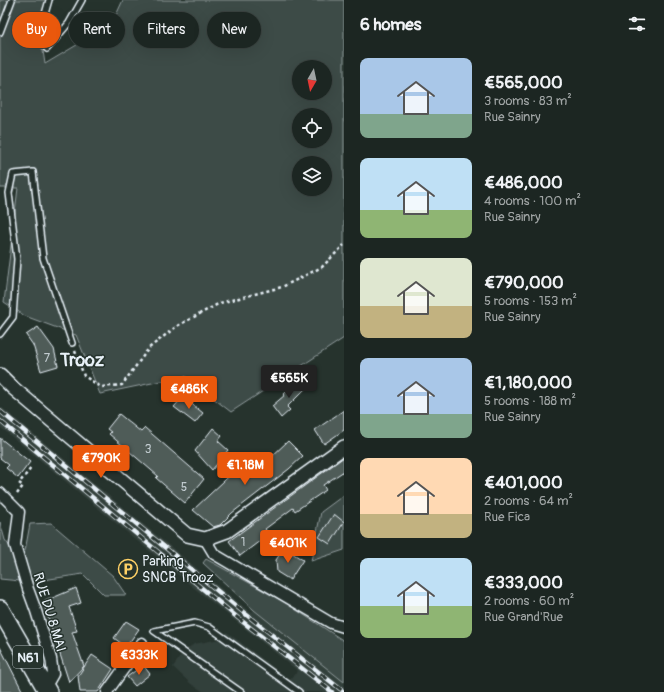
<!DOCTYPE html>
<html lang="en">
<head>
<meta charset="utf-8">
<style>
  :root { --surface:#1c2622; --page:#29322f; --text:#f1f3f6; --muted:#a0a5a5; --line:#3a4340; --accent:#ea580c }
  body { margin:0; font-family:Pangolin,sans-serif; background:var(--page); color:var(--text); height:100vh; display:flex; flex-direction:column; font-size:15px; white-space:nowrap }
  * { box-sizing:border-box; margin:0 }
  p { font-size:13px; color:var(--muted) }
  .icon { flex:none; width:22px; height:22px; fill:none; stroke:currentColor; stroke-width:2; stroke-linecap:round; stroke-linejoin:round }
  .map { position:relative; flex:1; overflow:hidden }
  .sheet { display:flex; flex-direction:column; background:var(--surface); width:320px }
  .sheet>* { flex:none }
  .guide { position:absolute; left:12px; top:12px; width:272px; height:36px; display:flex; gap:8px }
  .needle { width:26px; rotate:189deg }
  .fabs { position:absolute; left:292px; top:60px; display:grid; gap:8px }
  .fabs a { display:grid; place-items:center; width:40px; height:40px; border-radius:50%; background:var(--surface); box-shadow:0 4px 16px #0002,0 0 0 1px var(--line); font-size:20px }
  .price { position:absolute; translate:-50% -34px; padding:0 9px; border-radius:4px; background:var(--accent); color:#fff; font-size:13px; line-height:26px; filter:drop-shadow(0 1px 2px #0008) }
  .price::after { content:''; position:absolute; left:50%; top:24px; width:12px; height:9px; margin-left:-6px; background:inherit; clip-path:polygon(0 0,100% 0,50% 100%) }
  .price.on { background:#222; color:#fff }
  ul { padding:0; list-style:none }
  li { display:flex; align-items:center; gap:12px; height:100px; padding:0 16px }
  li span { display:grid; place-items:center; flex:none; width:112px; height:80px; border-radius:8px; color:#555 }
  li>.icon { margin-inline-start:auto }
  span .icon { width:48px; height:48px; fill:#fffc; stroke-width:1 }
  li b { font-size:17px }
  h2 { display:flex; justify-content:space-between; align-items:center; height:48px; padding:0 16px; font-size:17px }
  .chip { padding:0 14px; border-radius:18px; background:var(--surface); box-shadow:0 4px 16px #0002,0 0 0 1px var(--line); font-size:14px; line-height:36px }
  .chip.on { background:var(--accent); color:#fff }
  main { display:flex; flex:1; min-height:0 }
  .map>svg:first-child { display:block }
  .built { fill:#333f3a }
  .green { fill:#3e4b47; stroke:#939ea0; fill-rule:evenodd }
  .building { fill:#505c59; stroke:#e8f1f8 }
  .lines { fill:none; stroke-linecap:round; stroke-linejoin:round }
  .service-casing { stroke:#e8f1f8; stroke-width:8 }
  .minor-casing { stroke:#e8f1f8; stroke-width:13 }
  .tertiary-casing { stroke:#e8f1f8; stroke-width:16 }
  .primary-casing { stroke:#e8f1f8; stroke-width:20 }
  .path { stroke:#e8f1f8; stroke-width:2.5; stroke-dasharray:3 3; stroke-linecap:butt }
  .service { stroke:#26332d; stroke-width:5 }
  .minor { stroke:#26332d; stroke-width:10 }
  .tertiary { stroke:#26332d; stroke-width:13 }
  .primary { stroke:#26332d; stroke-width:17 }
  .rail-casing { stroke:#e8f1f8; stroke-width:4.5 }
  .rail { stroke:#26332d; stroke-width:3; stroke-dasharray:9; stroke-linecap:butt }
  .labels { text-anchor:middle; stroke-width:3; stroke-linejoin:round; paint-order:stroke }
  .number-label { font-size:12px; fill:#c2ccd0 }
  .shield { fill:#26332d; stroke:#aeb8bb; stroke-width:1 }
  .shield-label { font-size:13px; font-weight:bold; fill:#e8f1f8 }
  .poi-label { font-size:14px; fill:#e8f1f8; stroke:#26332d; text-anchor:start }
  .street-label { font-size:14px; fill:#e8f1f8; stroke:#26332d }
  .district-label { font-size:18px; font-weight:bold; fill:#e8f1f8; stroke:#26332d }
</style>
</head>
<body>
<main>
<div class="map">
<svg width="344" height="692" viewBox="0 0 344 692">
  <rect width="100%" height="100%" fill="#26332d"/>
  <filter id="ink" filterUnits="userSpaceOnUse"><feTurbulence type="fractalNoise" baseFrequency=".025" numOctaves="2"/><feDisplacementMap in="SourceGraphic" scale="8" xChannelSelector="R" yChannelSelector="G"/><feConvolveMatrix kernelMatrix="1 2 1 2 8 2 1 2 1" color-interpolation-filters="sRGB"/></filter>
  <g filter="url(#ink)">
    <!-- built -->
    <path class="built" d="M 0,406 L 251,613 L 254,610 L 344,682 L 344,692 L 204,692 L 191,684 L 173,667 L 184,651 L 194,644 L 220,639 L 227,632 L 290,680 L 298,671 L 194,588 L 0,427 Z"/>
    <!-- green -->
    <path class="green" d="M 0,0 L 47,0 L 39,24 L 45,64 L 112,24 L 123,0 L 344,0 L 344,338 L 231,412 L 185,376 L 100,394 L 76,335 L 25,316 L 4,302 L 18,188 L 0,188 ZM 299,67 L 325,67 L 325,93 L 299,93 ZM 299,115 L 325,115 L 325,141 L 299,141 ZM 299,163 L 325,163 L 325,189 L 299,189 Z
      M 344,495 L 344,550 L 311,561 L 321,512 Z
      M 0,522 L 5,540 L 13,551 L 25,551 L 30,524 L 51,523 L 113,576 L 126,595 L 104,595 L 83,574 L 30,582 L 0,579 Z
      M 206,559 L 284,602 L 344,641 L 344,682 L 254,610 L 203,563 Z"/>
    <!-- building -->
    <path class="building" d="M 38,327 L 54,349 L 58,366 L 41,371 L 33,345 L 26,335 Z
      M 298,380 L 306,388 L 287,407 L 290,410 L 281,418 L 272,406 L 285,395 L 284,394 Z
      M 183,397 L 203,413 L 195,423 L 174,407 Z
      M 344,410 L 344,430 L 324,444 L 315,430 Z
      M 119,414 L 141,432 L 145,428 L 204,479 L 185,503 L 156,478 L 158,476 L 109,434 L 111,432 L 107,429 Z
      M 213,428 L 222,436 L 218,441 L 228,450 L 212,470 L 195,451 Z
      M 0,438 L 30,462 L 18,478 L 6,468 L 9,465 L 0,458 Z
      M 288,441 L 303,456 L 289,469 L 232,513 L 220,525 L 213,527 L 193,510 L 240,466 L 250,477 Z
      M 344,457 L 344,471 L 323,485 L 326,490 L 295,511 L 293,508 L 265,529 L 269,534 L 240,556 L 229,541 Z
      M 334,514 L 344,522 L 330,544 L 319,537 Z
      M 284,548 L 303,560 L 290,580 L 277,572 L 276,560 Z
      M 76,588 L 81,603 L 69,607 L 77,631 L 72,632 L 84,666 L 69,682 L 43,602 Z
      M 126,621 L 139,629 L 126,647 L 114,638 Z
      M 0,647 L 23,692 L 0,692 Z
      M 92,655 L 113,669 L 98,692 L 80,692 L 78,676 Z
      M 143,665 L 150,674 L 135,686 L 127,677 Z"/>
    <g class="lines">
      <defs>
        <path id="service" d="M 49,0 L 38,38 L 47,49 L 69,23 L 82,0
          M 0,32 L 12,0
          M 0,334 L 13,317 L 17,259 L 9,193 L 13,174 L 33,172 L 43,258 L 72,343
          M 241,692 L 154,631 L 195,623 L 209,627 L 299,692"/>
        <path id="minor" d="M 0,493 L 19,512 L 15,545 L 28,589 L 36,611 L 51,659 L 53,674 L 49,681 L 44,684
          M 205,539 L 214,554 L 331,623 L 344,627
          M 107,692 L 142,643"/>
        <path id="tertiary" d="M 0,375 L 13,388 L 187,535 L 205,539 L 227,531 L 344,447"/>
        <path id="primary" d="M 0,609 L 48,692"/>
      </defs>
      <!-- service casing -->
      <use href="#service" class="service-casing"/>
      <!-- minor casing -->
      <use href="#minor" class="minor-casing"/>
      <!-- tertiary casing -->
      <use href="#tertiary" class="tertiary-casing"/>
      <!-- primary casing -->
      <use href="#primary" class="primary-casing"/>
      <!-- path -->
      <path class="path" d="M 75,351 L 84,376 L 101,387 L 122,385 L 149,348 L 177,326 L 220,303 L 282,287 L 322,267 L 344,245
        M 17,494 L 23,486 L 19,483 L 32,467"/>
      <!-- service -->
      <use href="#service" class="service"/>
      <!-- minor -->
      <use href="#minor" class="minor"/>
      <!-- tertiary -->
      <use href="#tertiary" class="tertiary"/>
      <!-- primary -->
      <use href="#primary" class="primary"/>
      <defs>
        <path id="rail" d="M 0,411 L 243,612 L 344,692
          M 0,421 L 238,618 L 332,692"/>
      </defs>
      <!-- rail casing -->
      <use href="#rail" class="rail-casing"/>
      <!-- rail -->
      <use href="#rail" class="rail"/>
    </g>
  </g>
  <!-- icons -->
  <defs>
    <symbol id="parking-ring" viewBox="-11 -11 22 22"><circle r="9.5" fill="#26332d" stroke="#ffd166" stroke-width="1.5"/><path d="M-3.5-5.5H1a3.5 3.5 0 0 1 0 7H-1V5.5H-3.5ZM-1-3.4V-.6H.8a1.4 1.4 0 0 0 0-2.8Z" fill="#ffd166"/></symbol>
  </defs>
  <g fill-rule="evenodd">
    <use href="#parking-ring" x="117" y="558" width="22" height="22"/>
  </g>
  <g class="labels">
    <!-- number labels -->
    <g class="number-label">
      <text x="47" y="362">7</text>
      <text x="148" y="453">3</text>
      <text x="184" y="491">5</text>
      <text x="243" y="546">1</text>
    </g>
    <!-- shield labels -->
    <rect class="shield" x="13" y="646" width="30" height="22" rx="3"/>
    <g class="shield-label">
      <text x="28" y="662">N61</text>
    </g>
    <!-- poi labels -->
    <g class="poi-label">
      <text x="142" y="566">Parking<tspan x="142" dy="16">SNCB Trooz</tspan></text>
    </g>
    <!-- street labels -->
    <g class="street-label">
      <text transform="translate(50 612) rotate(73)" y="5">RUE DU 8 MAI</text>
    </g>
    <!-- district labels -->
    <g class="district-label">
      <text x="82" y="366">Trooz</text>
    </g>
  </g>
</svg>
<div class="fabs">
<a><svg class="needle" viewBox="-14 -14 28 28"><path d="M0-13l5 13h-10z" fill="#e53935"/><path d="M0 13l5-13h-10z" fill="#a0a5a5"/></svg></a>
<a><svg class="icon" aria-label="locate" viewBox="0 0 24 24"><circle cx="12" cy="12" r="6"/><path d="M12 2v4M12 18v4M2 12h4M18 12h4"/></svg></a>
<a><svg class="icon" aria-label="layers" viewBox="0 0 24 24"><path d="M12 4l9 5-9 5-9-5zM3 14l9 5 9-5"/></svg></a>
</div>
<b class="price on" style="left:289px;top:399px">€565K</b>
<b class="price" style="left:189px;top:410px">€486K</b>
<b class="price" style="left:101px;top:479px">€790K</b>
<b class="price" style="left:245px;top:486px">€1.18M</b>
<b class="price" style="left:288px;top:564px">€401K</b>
<b class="price" style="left:139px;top:676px">€333K</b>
<div class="guide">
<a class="chip on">Buy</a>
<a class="chip">Rent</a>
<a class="chip">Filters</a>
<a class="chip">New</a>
</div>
</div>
<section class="sheet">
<h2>6 homes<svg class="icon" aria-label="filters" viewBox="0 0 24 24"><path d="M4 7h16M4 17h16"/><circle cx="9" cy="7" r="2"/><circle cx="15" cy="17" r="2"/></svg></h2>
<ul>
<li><span style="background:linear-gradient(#a9c7e8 70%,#7fa58c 0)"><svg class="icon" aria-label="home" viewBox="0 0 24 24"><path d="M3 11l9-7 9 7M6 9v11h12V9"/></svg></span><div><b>€565,000</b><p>3 rooms · 83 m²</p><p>Rue Sainry</p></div></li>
<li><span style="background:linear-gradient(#bfe0f5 65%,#8fb573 0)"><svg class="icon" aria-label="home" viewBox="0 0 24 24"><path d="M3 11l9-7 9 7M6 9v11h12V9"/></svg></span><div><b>€486,000</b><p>4 rooms · 100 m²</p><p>Rue Sainry</p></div></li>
<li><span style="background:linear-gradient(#dfe7d0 60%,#c2b280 0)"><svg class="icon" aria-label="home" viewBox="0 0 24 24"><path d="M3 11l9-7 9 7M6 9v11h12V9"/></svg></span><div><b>€790,000</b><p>5 rooms · 153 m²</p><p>Rue Sainry</p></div></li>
<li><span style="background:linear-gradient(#a9c7e8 70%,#7fa58c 0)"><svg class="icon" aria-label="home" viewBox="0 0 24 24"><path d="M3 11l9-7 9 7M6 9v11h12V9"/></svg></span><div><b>€1,180,000</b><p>5 rooms · 188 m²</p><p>Rue Sainry</p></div></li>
<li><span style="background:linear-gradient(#ffd9b3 70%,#c2b280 0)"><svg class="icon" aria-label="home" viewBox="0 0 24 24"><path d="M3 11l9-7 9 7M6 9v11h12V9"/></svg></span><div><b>€401,000</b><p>2 rooms · 64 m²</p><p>Rue Fica</p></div></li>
<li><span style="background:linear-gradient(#bfe0f5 60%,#8fb573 0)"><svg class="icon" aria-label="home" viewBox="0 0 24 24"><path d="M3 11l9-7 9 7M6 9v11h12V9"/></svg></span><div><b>€333,000</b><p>2 rooms · 60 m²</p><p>Rue Grand'Rue</p></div></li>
</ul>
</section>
</main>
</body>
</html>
